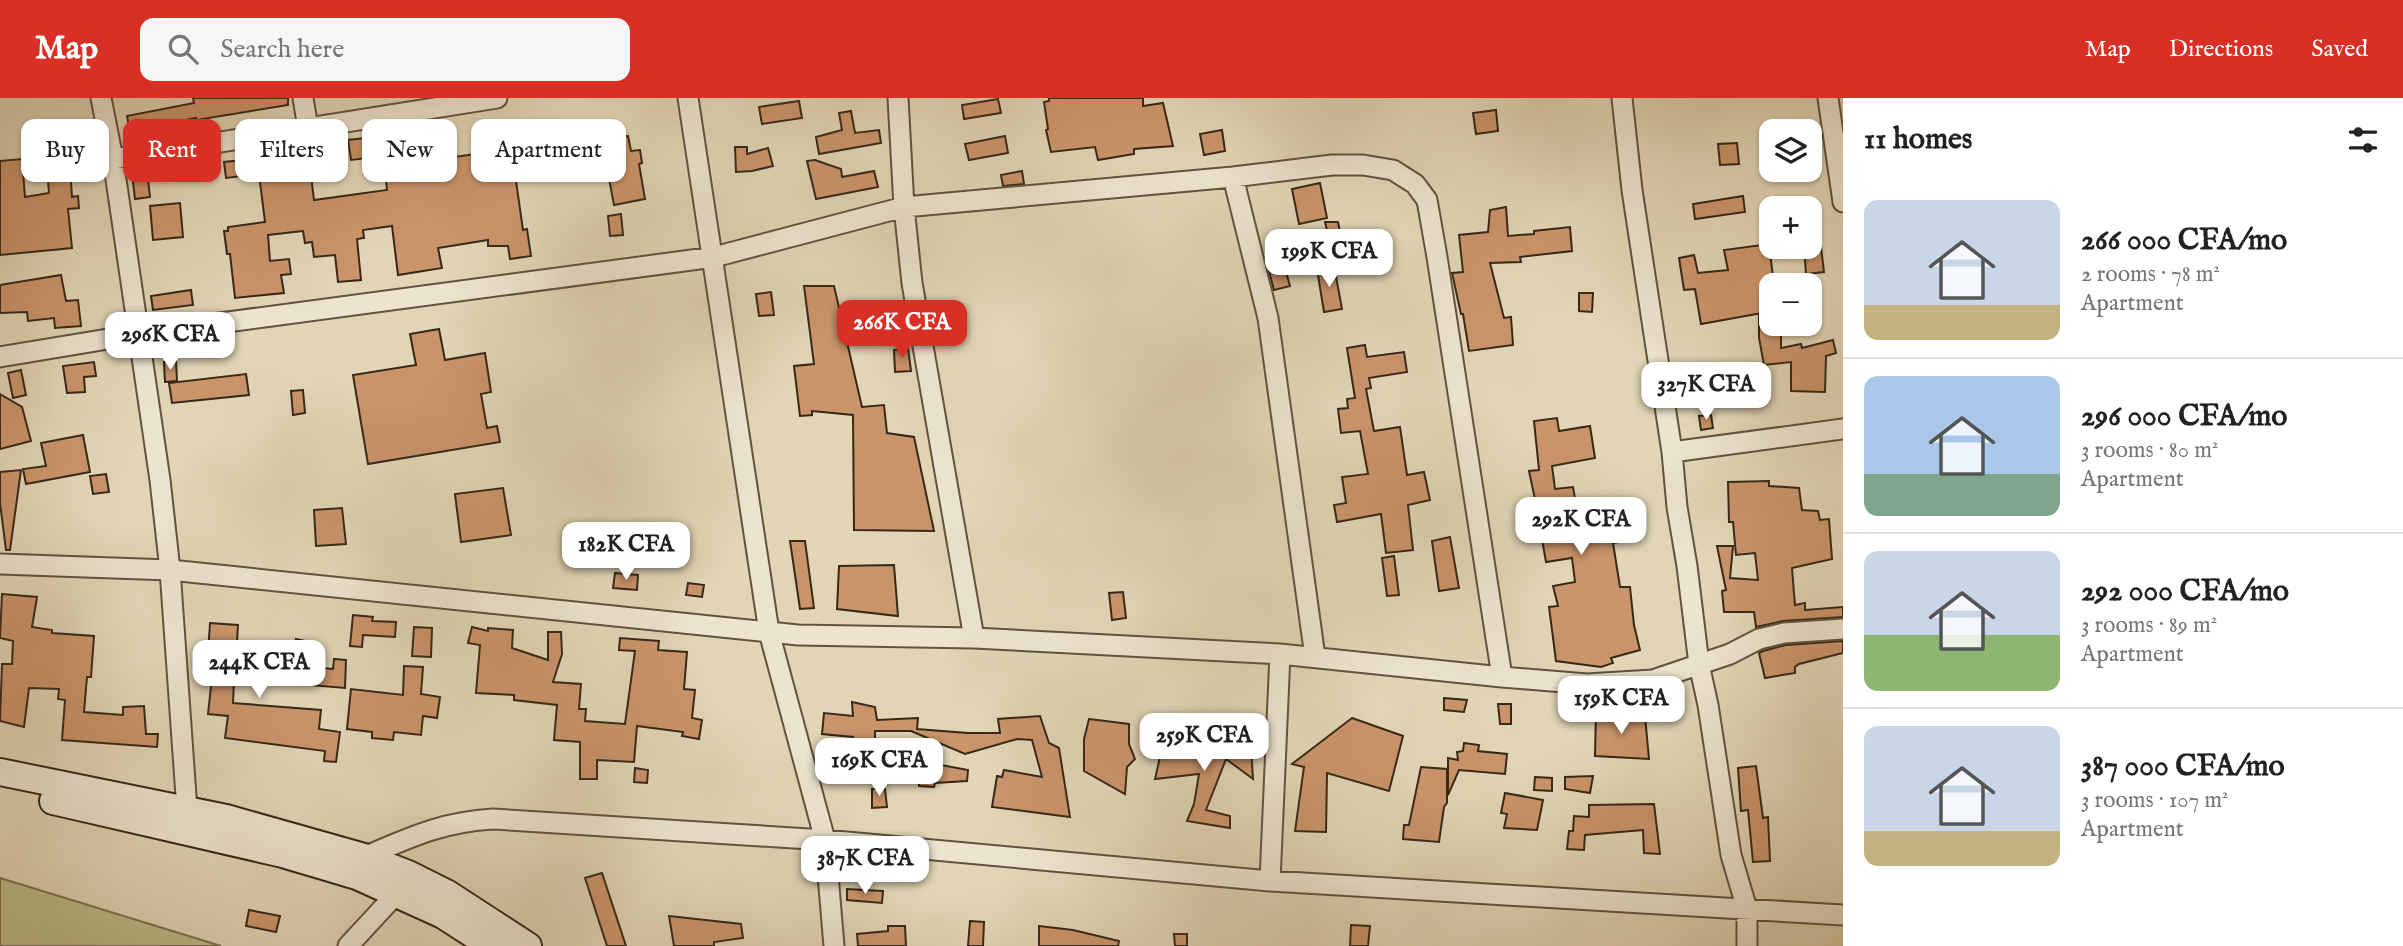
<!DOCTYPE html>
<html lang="en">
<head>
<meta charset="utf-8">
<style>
  :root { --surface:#fff; --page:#f6f6f6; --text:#222; --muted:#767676; --line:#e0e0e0; --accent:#d93025 }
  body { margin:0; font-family:"IM FELL English",serif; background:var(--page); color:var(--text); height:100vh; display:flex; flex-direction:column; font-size:26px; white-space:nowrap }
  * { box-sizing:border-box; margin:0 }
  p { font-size:23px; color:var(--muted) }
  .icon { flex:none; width:38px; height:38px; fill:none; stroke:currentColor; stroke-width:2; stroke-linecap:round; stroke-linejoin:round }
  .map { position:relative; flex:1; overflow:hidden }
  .sheet { display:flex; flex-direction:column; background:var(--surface); width:560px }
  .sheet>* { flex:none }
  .banner { position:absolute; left:21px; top:21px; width:665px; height:63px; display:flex; gap:14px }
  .buttons { position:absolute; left:1759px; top:21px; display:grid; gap:14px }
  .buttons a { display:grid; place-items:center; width:63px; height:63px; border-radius:14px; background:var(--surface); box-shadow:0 2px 5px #0004; font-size:35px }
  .price { position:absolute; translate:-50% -60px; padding:0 16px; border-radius:14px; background:#fff; color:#222; font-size:23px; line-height:46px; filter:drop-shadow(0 2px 4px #0008) }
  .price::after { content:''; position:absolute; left:50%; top:42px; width:21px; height:16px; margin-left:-10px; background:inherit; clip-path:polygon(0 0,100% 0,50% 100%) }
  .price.selected { background:var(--accent); color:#fff }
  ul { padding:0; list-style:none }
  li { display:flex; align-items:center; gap:21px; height:175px; padding:0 21px }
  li+li { border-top:2px solid var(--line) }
  li span { display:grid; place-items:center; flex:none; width:196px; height:140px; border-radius:14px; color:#555 }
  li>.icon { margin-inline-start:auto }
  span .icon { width:84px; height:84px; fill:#fffc; stroke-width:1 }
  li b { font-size:30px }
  h2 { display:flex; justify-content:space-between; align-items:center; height:84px; padding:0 21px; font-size:30px }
  .pill { padding:0 24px; border-radius:14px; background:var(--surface); box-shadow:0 2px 5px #0004; font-size:24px; line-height:63px }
  .pill.selected { background:var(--accent); color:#fff }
  header { display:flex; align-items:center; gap:42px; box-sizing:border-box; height:98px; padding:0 35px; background:var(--accent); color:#fff }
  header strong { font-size:33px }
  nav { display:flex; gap:38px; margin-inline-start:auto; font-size:24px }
  .search { width:490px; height:63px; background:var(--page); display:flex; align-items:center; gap:18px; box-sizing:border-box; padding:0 24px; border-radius:14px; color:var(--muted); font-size:26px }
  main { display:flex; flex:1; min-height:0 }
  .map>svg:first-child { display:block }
  .green { fill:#bb8; stroke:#7a7250; stroke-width:2 }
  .building { fill:#ca946b; stroke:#382818; stroke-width:2 }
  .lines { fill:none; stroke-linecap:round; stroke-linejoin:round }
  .street-casing { stroke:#62533f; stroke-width:23 }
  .secondary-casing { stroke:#382818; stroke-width:30 }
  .street { stroke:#ece4cf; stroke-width:19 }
  .secondary { stroke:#ece4cf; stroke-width:26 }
</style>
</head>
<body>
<header>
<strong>Map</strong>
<div class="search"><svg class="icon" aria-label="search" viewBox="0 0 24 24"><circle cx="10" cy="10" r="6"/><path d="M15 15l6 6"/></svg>Search here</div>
<nav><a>Map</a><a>Directions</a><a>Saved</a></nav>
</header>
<main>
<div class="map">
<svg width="1843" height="848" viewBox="0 0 1843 848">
  <rect width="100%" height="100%" fill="#e1d5b5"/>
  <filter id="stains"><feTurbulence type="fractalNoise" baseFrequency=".00286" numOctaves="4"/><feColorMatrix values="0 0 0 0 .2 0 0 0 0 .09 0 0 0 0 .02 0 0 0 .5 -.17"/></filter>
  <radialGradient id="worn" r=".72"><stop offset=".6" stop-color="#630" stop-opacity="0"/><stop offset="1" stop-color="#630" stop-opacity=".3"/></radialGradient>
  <!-- green -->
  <path class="green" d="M 0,780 L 221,848 L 0,848 Z"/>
  <!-- building -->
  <path class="building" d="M 193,0 L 288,0 L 288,7 L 197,22 L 196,20 L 130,34 L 127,18 L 194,5 Z
    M 1049,0 L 1143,0 L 1143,8 L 1163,5 L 1173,48 L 1134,51 L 1134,56 L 1098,62 L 1095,49 L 1051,54 L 1046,32 L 1048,31 L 1044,4 L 1049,3 Z
    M 998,1 L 1001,15 L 964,21 L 962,7 Z
    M 799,3 L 802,20 L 762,26 L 759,9 Z
    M 1496,12 L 1498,33 L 1476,36 L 1473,15 Z
    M 851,13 L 855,35 L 879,32 L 881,45 L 819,56 L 816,39 L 842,32 L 839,15 Z
    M 1222,32 L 1225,53 L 1204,57 L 1200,36 Z
    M 551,35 L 556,63 L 514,69 L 523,132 L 527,131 L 531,158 L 510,161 L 508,148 L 488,148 L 488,142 L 438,150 L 442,170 L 398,177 L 392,128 L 363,132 L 364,140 L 357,141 L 361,182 L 338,184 L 335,157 L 314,159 L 312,144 L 305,145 L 303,133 L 268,137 L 270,163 L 289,161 L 291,176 L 281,177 L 284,195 L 235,200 L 230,156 L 227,156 L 224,133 L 228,133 L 228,129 L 265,124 L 259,76 L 226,80 L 224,64 L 283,58 L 282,55 L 319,50 L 321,68 L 310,69 L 314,102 L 387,92 L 383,58 L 351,62 L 348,42 L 392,37 L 393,46 L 422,44 L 425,63 L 506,52 L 506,57 L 536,53 L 534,37 Z
    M 628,38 L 631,53 L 640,52 L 642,65 L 639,66 L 645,101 L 614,107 L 608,75 L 560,82 L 558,64 L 591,60 L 590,50 L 596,49 L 595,43 Z
    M 1005,38 L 1008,55 L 969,62 L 965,46 Z
    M 1737,45 L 1739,66 L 1720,67 L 1718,46 Z
    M 735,49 L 747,49 L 747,56 L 768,50 L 773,68 L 752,73 L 736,74 Z
    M 69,55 L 72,99 L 78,98 L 79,110 L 68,111 L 72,150 L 0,157 L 0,63 L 22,61 L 25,99 L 49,95 L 46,57 Z
    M 815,62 L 841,71 L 842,79 L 874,73 L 878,89 L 816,101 L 807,63 Z
    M 147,73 L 150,99 L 135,101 L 132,75 Z
    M 1022,73 L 1024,86 L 1003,88 L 1001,77 Z
    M 1320,85 L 1327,120 L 1299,126 L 1292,91 Z
    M 1743,98 L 1745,114 L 1695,121 L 1693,106 Z
    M 180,105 L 183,139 L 153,142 L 150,108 Z
    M 1506,109 L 1508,138 L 1534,136 L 1534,133 L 1570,129 L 1572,153 L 1520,159 L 1521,164 L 1490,165 L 1504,220 L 1511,219 L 1513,247 L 1469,253 L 1463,216 L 1461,216 L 1452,175 L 1463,174 L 1459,137 L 1488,134 L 1490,112 Z
    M 621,116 L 623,137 L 610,138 L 608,118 Z
    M 1325,124 L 1338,124 L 1341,139 L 1329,141 Z
    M 1810,124 L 1818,124 L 1824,174 L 1806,176 L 1804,149 L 1810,149 Z
    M 1382,141 L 1383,157 L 1341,165 L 1338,147 Z
    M 1769,146 L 1774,187 L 1762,187 L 1768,214 L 1701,226 L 1695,191 L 1684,192 L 1679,160 L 1694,157 L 1698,175 L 1728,172 L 1724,152 Z
    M 1274,160 L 1276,166 L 1284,167 L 1290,188 L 1274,192 L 1266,162 Z
    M 1334,168 L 1342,211 L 1324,214 L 1317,171 Z
    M 61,177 L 66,203 L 78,202 L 81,228 L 55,230 L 54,220 L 28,223 L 27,214 L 0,215 L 0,187 Z
    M 804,188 L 834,188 L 862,309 L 884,307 L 887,335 L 914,339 L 934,433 L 854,432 L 853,317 L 812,313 L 812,317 L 800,318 L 794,268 L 814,266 Z
    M 191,192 L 193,207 L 153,212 L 151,198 Z
    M 771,194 L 774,217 L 759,218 L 756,196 Z
    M 1579,195 L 1593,195 L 1592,214 L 1579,213 Z
    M 1759,217 L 1771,217 L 1771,226 L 1781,226 L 1781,250 L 1801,246 L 1802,250 L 1833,242 L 1836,255 L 1826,258 L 1825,294 L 1791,293 L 1791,264 L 1764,267 L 1759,240 Z
    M 439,231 L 445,262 L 485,255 L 491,294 L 481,296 L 487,330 L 497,328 L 500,344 L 368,366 L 353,277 L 416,267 L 410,236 Z
    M 1365,247 L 1367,259 L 1404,254 L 1407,274 L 1369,280 L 1371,290 L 1366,291 L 1374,333 L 1400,329 L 1407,377 L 1424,374 L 1430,402 L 1408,407 L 1413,452 L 1386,455 L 1381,416 L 1337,424 L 1334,407 L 1346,405 L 1342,379 L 1368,376 L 1360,333 L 1341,335 L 1338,311 L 1348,310 L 1347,301 L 1355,300 L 1347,250 Z
    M 908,250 L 911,273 L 895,274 L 894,252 Z
    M 176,263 L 177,283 L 165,284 L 164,264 Z
    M 94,264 L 96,278 L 84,279 L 85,294 L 67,295 L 63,268 Z
    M 21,272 L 26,297 L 13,300 L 8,275 Z
    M 246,276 L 249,297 L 172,305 L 169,285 Z
    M 303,292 L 305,315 L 293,317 L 291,293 Z
    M 0,296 L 22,309 L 31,343 L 0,351 Z
    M 1711,317 L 1713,330 L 1701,332 L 1699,318 Z
    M 1557,320 L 1559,333 L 1590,328 L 1595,360 L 1552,368 L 1555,391 L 1573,389 L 1577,412 L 1616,408 L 1620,444 L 1613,445 L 1620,489 L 1630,489 L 1634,527 L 1640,552 L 1611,560 L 1613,565 L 1601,569 L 1556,563 L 1549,509 L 1558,508 L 1553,488 L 1575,484 L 1572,460 L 1546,464 L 1539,424 L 1529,424 L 1529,408 L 1536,406 L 1529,373 L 1539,372 L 1534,323 Z
    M 83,337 L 90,374 L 26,386 L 23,371 L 46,368 L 41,345 Z
    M 21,372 L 10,452 L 6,452 L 0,405 L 0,374 Z
    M 106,376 L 109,394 L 93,396 L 90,378 Z
    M 1769,383 L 1769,388 L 1799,390 L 1802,412 L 1818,413 L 1820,422 L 1829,421 L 1832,461 L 1792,470 L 1795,507 L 1805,505 L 1805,512 L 1843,509 L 1843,519 L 1783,523 L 1756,529 L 1754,514 L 1724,514 L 1722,493 L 1726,492 L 1717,448 L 1733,448 L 1730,480 L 1758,482 L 1755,455 L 1736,457 L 1733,424 L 1729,424 L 1728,384 Z
    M 503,390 L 511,437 L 461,444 L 455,396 Z
    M 342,410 L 346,446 L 316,448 L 314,412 Z
    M 1450,439 L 1459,490 L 1439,493 L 1432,443 Z
    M 790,443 L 805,443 L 814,510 L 800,511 Z
    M 1394,458 L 1399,497 L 1387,498 L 1382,460 Z
    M 894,467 L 898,518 L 837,511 L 839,468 Z
    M 615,475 L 638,477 L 637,492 L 613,490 Z
    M 688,485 L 704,487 L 702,499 L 686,497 Z
    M 1123,494 L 1126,520 L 1112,522 L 1109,495 Z
    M 2,496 L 37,499 L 32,529 L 52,532 L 52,535 L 94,538 L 91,579 L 87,579 L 84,614 L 123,617 L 123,609 L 144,608 L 146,636 L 158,636 L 157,649 L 62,642 L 65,602 L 58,601 L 59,591 L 29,590 L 24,629 L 0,623 L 2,566 L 12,566 L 13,543 L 0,540 Z
    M 353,517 L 373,519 L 372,523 L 396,524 L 395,539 L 363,537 L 362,549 L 350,548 Z
    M 210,525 L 238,527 L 237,544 L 264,546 L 260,585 L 234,583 L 233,605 L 321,612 L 319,631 L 340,634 L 336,664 L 324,663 L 325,653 L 225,640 L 228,618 L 208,616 L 213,570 L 207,570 Z
    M 414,529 L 432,530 L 431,559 L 412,558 Z
    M 472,529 L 488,533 L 488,530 L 513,532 L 512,550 L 548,562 L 548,534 L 561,534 L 562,556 L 553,584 L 581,586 L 579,611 L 586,611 L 585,623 L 625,626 L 635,553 L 619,552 L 620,540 L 659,543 L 658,552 L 687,554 L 684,591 L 695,592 L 692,620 L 702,622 L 699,641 L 682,638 L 683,634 L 637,628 L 634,664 L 597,662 L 597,681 L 580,681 L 580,644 L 554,642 L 557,607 L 514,602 L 514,597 L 476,595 L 480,547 L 468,545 Z
    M 296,541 L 310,544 L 306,559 L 293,556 Z
    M 1843,543 L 1843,555 L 1799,566 L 1795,569 L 1795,575 L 1765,580 L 1759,555 L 1763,553 L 1786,547 Z
    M 334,561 L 346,562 L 345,590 L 298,586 L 300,568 L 333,571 Z
    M 404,568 L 423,569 L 421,596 L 440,599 L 437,620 L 423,618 L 421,637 L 394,634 L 393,642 L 372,640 L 372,634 L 347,631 L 351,591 L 403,597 Z
    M 1444,600 L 1467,602 L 1464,614 L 1444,612 Z
    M 852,604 L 875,609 L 877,622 L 918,620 L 917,631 L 968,635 L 1000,635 L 998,621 L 1040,618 L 1049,645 L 1059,650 L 1070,719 L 992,709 L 997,678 L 1002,679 L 1004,672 L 1042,679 L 1032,642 L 1017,641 L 965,656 L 911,633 L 875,633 L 875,652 L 853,650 L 853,639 L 822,636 L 824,615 L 853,618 Z
    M 1498,606 L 1511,606 L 1511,626 L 1500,626 Z
    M 1596,612 L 1645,618 L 1649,661 L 1595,658 Z
    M 1352,620 L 1403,638 L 1389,693 L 1327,675 L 1326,734 L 1295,733 L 1304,669 L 1292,666 Z
    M 1089,621 L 1129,626 L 1129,646 L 1135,661 L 1127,669 L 1125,696 L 1084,673 L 1084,641 Z
    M 1216,641 L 1232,647 L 1251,650 L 1253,681 L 1226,661 L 1206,712 L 1230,718 L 1230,730 L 1187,723 L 1194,706 L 1199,676 L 1155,681 L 1163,646 L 1212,650 Z
    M 1464,645 L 1479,647 L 1478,653 L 1507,656 L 1505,676 L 1459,672 L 1448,697 L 1448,660 L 1458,662 L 1457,654 L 1463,653 Z
    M 920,663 L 968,672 L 967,683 L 935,685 L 934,689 L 919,688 Z
    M 1756,668 L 1763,720 L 1768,719 L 1770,763 L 1753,764 L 1748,712 L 1741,713 L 1738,670 Z
    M 1421,669 L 1447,671 L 1447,705 L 1444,709 L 1439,744 L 1403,741 L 1404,727 L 1409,727 Z
    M 635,670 L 648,672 L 647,685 L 634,684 Z
    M 1593,678 L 1590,695 L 1565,691 L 1565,679 Z
    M 1535,679 L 1552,680 L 1552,693 L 1534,692 Z
    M 872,691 L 885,691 L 887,709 L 872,710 Z
    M 1505,695 L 1543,702 L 1537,732 L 1504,730 L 1507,716 L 1501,715 Z
    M 1654,706 L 1660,756 L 1644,755 L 1643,732 L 1585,737 L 1584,752 L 1567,751 L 1569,733 L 1573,733 L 1574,718 L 1589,719 L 1589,707 Z
    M 602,775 L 626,848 L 607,848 L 585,780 Z
    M 847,791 L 883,793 L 882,805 L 847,802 Z
    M 249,812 L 280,818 L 276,834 L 246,828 Z
    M 669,818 L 741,826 L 743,840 L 714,844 L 714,848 L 674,848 Z
    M 970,823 L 984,824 L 983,848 L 968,848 Z
    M 1351,827 L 1370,828 L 1368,848 L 1350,848 Z
    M 888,828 L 905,828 L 906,848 L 858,848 L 857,836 L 888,833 Z
    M 1039,828 L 1073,832 L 1119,843 L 1118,848 L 1039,848 Z
    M 1174,836 L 1187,836 L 1187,848 L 1175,848 Z"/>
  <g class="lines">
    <defs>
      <path id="street" d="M 101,0 L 113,61 L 160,382 L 170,472 L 187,712 L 185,724
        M 303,0 L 308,30
        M 688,0 L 769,534 L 825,742 L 834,848
        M 898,0 L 904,109 L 912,185 L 974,540
        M 1622,0 L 1632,92 L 1672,354 L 1677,409 L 1687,468 L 1699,566 L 1708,607 L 1731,757 L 1747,811 L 1747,848
        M 1828,0 L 1843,104
        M 113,61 L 497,0
        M 1233,79 L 1268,220 L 1315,559
        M 0,259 L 138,236 L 714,159 L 904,109 L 1233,79 L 1332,67 L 1363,67 L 1393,72 L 1415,86 L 1427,102 L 1437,159 L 1502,579
        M 1672,354 L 1843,331
        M 0,466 L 170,472 L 798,537 L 974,540 L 1280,556 L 1502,579 L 1587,586 L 1653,582 L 1730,556 L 1759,541 L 1784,535 L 1843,531
        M 361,766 L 364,759 C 411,739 442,724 493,721 L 825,742 L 1270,783 L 1843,817
        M 1270,783 L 1280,556
        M 348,848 L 397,795"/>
      <path id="secondary" d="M 0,674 L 226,720 L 364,759 L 408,776 L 448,796 L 528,848
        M 53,703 L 283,756 L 357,778 L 443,817 L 491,848"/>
    </defs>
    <!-- street casing -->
    <use href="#street" class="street-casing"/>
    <!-- secondary casing -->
    <use href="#secondary" class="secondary-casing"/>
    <!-- street -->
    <use href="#street" class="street"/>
    <!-- secondary -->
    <use href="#secondary" class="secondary"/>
  </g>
  <rect width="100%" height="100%" filter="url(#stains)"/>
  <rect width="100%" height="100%" fill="url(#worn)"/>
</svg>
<div class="buttons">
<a><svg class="icon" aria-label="layers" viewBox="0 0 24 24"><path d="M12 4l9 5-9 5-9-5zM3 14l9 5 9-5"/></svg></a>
<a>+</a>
<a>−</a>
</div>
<b class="price" style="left:1329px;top:191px">199K CFA</b>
<b class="price selected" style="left:902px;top:262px">266K CFA</b>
<b class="price" style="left:170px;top:274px">296K CFA</b>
<b class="price" style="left:1706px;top:324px">327K CFA</b>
<b class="price" style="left:1581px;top:459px">292K CFA</b>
<b class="price" style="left:626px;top:484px">182K CFA</b>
<b class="price" style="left:259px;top:602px">244K CFA</b>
<b class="price" style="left:1621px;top:638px">159K CFA</b>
<b class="price" style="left:1204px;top:675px">259K CFA</b>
<b class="price" style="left:879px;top:700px">169K CFA</b>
<b class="price" style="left:865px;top:798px">387K CFA</b>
<div class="banner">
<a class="pill">Buy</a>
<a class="pill selected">Rent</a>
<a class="pill">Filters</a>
<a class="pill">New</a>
<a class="pill">Apartment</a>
</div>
</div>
<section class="sheet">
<h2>11 homes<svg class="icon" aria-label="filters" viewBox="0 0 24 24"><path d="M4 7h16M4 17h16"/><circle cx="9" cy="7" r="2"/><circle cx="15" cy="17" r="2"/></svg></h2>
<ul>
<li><span style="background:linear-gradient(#c9d6e8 75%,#c2b280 0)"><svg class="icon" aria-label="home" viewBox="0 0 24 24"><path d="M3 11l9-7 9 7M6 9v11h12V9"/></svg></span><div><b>266 000 CFA/mo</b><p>2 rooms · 78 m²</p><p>Apartment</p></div></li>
<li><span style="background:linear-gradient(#a9c7e8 70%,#7fa58c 0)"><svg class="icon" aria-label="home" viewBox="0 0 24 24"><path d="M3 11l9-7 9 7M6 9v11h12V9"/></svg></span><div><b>296 000 CFA/mo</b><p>3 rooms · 80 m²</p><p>Apartment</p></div></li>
<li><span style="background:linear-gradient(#c9d6e8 60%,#8fb573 0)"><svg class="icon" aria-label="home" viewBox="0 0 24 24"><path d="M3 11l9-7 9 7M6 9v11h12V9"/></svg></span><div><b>292 000 CFA/mo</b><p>3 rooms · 89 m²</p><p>Apartment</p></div></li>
<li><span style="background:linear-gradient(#c9d6e8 75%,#c2b280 0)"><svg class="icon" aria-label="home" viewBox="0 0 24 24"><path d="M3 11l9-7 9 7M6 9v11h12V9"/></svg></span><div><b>387 000 CFA/mo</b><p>3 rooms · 107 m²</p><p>Apartment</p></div></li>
</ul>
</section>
</main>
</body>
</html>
